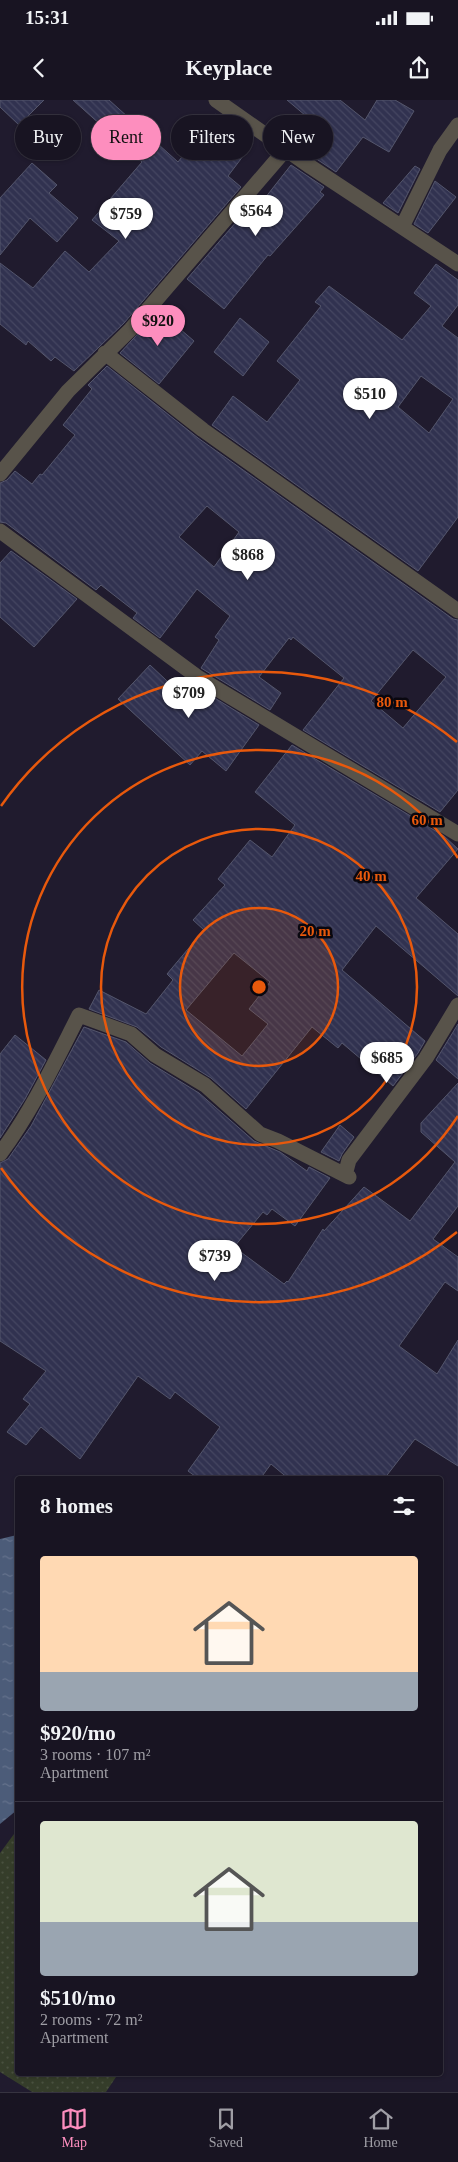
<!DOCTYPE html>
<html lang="en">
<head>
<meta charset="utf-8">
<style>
  :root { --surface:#181422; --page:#211d2a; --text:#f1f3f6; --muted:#9f9ea5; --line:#363340; --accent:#fd8ebe }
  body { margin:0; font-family:"Times New Roman",serif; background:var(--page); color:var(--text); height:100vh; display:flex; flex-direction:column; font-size:19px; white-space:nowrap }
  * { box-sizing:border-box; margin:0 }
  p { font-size:16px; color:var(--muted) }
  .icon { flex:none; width:28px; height:28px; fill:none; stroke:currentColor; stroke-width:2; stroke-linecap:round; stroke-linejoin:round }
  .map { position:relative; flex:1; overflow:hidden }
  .side { position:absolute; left:15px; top:1376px; width:428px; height:600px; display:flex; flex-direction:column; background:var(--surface); border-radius:5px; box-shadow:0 1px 4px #0004,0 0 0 1px var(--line) }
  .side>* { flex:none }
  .top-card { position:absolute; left:15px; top:15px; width:429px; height:45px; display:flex; gap:10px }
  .price { position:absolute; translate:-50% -42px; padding:0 11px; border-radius:18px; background:#fff; color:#222; font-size:16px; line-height:32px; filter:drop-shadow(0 1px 2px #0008) }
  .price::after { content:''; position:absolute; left:50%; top:30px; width:15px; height:11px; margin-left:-8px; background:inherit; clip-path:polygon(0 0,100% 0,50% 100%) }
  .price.selected { background:var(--accent); color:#111 }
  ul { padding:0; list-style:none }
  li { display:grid; align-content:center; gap:10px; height:265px; padding:0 25px }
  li+li { border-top:1px solid var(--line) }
  li span { display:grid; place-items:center; height:155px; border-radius:5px; color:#555 }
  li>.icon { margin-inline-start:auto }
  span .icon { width:90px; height:90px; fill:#fffc; stroke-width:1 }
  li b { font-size:21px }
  h2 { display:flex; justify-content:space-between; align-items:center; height:60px; padding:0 25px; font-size:21px }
  .pill { padding:0 18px; border-radius:22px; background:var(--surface); box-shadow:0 1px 4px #0004,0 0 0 1px var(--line); font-size:18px; line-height:45px }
  .pill.selected { background:var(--accent); color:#111 }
  .status { display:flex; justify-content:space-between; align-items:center; height:35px; padding:0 25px; background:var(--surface); direction:ltr }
  .status svg { height:14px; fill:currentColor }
  header { display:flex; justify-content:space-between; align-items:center; height:65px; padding:0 25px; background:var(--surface); font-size:22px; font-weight:600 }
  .menu { display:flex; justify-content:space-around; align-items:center; height:70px; border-top:1px solid var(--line); background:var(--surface); font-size:14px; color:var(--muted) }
  .menu a { display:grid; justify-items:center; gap:2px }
  .menu .selected { color:var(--accent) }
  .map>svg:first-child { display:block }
  .park { fill:url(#park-dots) }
  .water { fill:url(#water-ripples) }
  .building { fill:url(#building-back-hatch); stroke:#54566c; fill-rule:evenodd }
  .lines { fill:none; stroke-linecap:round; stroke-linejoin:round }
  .minor { stroke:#58534a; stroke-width:15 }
  .ring { fill:none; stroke:#e8590c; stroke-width:2.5 }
  .centre { fill:#e8590c; stroke:#09070f; stroke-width:2.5 }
  .ring-label { font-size:15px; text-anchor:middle; font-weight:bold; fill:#e8590c; stroke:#09070f; stroke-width:5; stroke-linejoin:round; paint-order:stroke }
</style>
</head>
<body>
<div class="status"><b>15:31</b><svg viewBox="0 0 49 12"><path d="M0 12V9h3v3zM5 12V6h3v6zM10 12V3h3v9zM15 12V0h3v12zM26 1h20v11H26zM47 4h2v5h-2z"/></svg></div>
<header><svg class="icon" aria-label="back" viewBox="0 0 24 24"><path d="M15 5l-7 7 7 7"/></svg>Keyplace<svg class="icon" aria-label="share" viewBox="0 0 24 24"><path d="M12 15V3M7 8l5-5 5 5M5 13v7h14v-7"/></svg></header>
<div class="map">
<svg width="458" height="1992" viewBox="0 0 458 1992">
  <defs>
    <pattern id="park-dots" width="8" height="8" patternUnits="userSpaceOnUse" patternTransform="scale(1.25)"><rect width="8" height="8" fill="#353d2a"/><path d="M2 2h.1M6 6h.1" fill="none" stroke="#49503f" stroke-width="1.8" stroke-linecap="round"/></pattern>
    <pattern id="water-ripples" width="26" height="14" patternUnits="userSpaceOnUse" patternTransform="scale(1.25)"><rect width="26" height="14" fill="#4c5c79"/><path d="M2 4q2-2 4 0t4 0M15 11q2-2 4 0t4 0" fill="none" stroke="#66738d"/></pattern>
    <pattern id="building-back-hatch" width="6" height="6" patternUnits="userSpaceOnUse" patternTransform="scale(1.25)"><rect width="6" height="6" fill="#313250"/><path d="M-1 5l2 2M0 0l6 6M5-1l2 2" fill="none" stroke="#454661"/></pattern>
  </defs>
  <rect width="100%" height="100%" fill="#201b2e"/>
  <!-- park -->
  <path class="park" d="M 17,1730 L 18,1974 L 118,1974 L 106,1992 L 32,1992 L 0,1972 L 0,1753 Z"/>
  <!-- water -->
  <path class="water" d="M 17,1435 L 17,1710 L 0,1724 L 0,1439 Z"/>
  <!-- building -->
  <path class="building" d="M 0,0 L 44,0 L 19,25 L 0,7 Z
    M 73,0 L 109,0 L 178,62 L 215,14 L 253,43 L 228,76 L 241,87 L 124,223 L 74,271 L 55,257 L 51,261 L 28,241 L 26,245 L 0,224 L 0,163 L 33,188 L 65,151 L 89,172 L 119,141 L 92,120 L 142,62 Z
    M 287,0 L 340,0 L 365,20 L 377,0 L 395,0 L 414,11 L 389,52 L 363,37 L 336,72 L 303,50 L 304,48 L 296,42 L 312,21 Z
    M 32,63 L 57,85 L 49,93 L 78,118 L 57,142 L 30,118 L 0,155 L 0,98 Z
    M 291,65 L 324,87 L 320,92 L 324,95 L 270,156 L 268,155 L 224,209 L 187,179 L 256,99 L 261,103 Z
    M 415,66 L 420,69 L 398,113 L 383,103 Z
    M 435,81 L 456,97 L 428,133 L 414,124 Z
    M 436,164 L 458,180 L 458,205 L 442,226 L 458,238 L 458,417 L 418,471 L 212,325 L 233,296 L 267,322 L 300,280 L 277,261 L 321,206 L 315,202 L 329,186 L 402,240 L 431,206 L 414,193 ZM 421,276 L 453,299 L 429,333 L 398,307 Z
    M 159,211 L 194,241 L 159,284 L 120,253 Z
    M 240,218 L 269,242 L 243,276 L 214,252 Z
    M 107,266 L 198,338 L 453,519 L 458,520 L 458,690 L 440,712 L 303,630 L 344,578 L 293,537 L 291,540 L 289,538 L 259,577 L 281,593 L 270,610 L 201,568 L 219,540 L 215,537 L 230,516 L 197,489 L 160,538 L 133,518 L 137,513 L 101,485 L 96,490 L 6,423 L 0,422 L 0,383 L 7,380 L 15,371 L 32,384 L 40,374 L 42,375 L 75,335 L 63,325 L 92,289 L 88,285 ZM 207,406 L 239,432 L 214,467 L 179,437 ZM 413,550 L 446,577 L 403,628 L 371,601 Z
    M 11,451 L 77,499 L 34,547 L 0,517 L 0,463 Z
    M 150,565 L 182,595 L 190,583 L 259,625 L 226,671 L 202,651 L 190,665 L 118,599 Z
    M 292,645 L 444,736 L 458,749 L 416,798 L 458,834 L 458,896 L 376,826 L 342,870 L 425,941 L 418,953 L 393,986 L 342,943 L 338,948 L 312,927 L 246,1009 L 211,978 L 161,947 L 137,927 L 89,909 L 99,890 L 146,914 L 173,880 L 167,874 L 204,830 L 193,820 L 225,785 L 218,779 L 250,740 L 272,757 L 295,725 L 255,692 ZM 234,853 L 270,882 L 249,909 L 268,924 L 242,956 L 186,910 Z
    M 458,924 L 458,979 L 436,960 Z
    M 84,927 L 126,942 L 150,963 L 199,993 L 254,1041 L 280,1052 L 307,1071 L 309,1067 L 330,1078 L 295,1126 L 272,1109 L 267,1115 L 263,1112 L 234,1147 L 284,1184 L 287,1181 L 288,1182 L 323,1129 L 324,1131 L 364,1087 L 410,1121 L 455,1062 L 421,1032 L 421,1023 L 458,983 L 458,1106 L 433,1139 L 458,1157 L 458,1191 L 445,1182 L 399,1246 L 437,1274 L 458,1240 L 458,1366 L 415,1339 L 384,1379 L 289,1379 L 271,1364 L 260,1379 L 199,1379 L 188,1371 L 220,1327 L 175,1292 L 170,1299 L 138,1276 L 80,1359 L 41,1327 L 26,1345 L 7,1332 L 30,1304 L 23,1299 L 46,1271 L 0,1241 L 0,1063 L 8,1059 L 31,1026 Z
    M 15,935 L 46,960 L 25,999 L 0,1038 L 0,954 Z
    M 340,1025 L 354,1037 L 342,1054 L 339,1061 L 321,1052 Z"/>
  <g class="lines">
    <!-- minor -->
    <path class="minor" d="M 216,0 L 311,67 L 458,164
      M 402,127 L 440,50 L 458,25
      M 105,253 L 203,330 L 458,511
      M 0,374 L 68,291 L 131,229 L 286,49
      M 0,431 L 199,578 L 458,734
      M 0,1054 C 32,1011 55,962 79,915 L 131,934 L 155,955 L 205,985 L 260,1034 L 278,1041 L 349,1077
      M 345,1075 L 349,1060 L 426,958 L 458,905"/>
  </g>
  <!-- distance rings -->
  <circle cx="259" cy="887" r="79" fill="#e8590c" fill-opacity=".12"/>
  <g class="ring">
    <circle cx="259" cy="887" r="79"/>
    <circle cx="259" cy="887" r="158"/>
    <path d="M458 1016A237 237 0 1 1 458 758"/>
    <path d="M457 1132A315 315 0 0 1 1 1068M1 706A315 315 0 0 1 457 642"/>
  </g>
  <circle cx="259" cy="887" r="8" class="centre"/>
  <g class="ring-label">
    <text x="392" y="607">80 m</text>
    <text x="427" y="725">60 m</text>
    <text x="371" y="781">40 m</text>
    <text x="315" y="836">20 m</text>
  </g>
</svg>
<b class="price" style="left:256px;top:137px">$564</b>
<b class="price" style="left:126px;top:140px">$759</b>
<b class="price selected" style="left:158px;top:247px">$920</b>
<b class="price" style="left:370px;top:320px">$510</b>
<b class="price" style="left:248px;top:481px">$868</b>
<b class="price" style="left:189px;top:619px">$709</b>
<b class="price" style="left:387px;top:984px">$685</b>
<b class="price" style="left:215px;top:1182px">$739</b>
<div class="top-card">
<a class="pill">Buy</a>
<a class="pill selected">Rent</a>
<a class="pill">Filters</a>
<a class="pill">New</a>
</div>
<section class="side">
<h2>8 homes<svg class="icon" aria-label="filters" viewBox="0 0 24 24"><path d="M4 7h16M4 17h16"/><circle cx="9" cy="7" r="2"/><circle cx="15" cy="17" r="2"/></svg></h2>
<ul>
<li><span style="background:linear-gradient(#ffd9b3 75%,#9aa5b1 0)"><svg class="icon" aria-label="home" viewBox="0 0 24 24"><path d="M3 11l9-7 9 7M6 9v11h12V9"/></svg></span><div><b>$920/mo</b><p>3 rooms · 107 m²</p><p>Apartment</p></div></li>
<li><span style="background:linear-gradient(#dfe7d0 65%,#9aa5b1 0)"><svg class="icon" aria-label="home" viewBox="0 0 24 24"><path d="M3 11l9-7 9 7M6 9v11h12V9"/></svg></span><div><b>$510/mo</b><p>2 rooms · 72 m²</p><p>Apartment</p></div></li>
</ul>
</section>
</div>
<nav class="menu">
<a class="selected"><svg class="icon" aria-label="map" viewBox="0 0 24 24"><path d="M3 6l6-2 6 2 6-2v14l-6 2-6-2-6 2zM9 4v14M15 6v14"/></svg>Map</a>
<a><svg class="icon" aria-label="saved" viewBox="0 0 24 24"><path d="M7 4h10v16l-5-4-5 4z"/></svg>Saved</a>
<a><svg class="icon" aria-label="home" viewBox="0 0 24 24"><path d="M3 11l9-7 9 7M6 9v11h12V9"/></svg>Home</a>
</nav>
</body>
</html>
